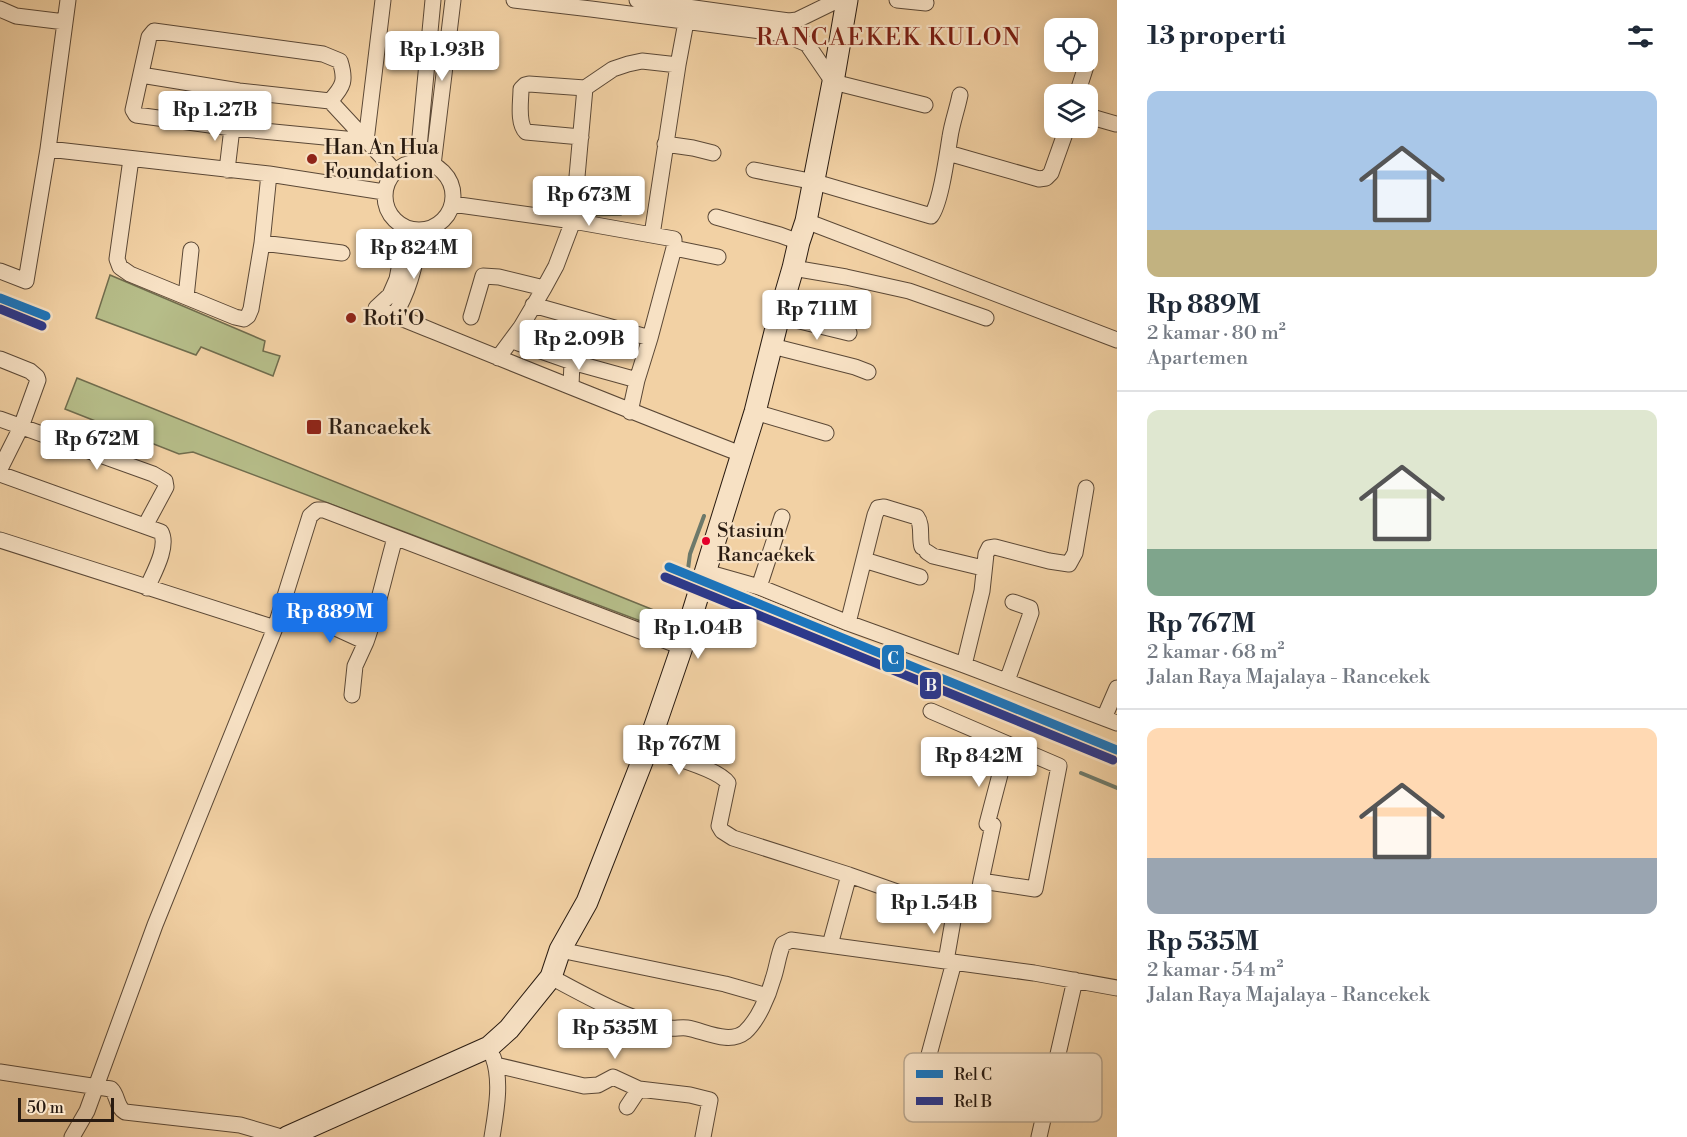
<!DOCTYPE html>
<html lang="id">
<head>
<meta charset="utf-8">
<style>
  :root { --surface:#fff; --page:#f2f2f3; --text:#1f2937; --muted:#747a83; --line:#e0e1e3; --accent:#1a73e8 }
  body { margin:0; font-family:"Libre Bodoni",serif; background:var(--page); color:var(--text); height:100vh; display:flex; flex-direction:column; font-size:22px; white-space:nowrap }
  * { box-sizing:border-box; margin:0 }
  p { font-size:20px; color:var(--muted) }
  .icon { flex:none; width:33px; height:33px; fill:none; stroke:currentColor; stroke-width:2; stroke-linecap:round; stroke-linejoin:round }
  .map { position:relative; flex:1; overflow:hidden }
  .details { display:flex; flex-direction:column; background:var(--surface); width:570px }
  .details>* { flex:none }
  .controls { position:absolute; left:1044px; top:18px; display:grid; gap:12px }
  .controls a { display:grid; place-items:center; width:54px; height:54px; border-radius:12px; background:var(--surface); box-shadow:0 3px 15px #0003; font-size:30px }
  .scale { position:absolute; left:18px; bottom:15px; width:96px; box-sizing:border-box; padding-left:6px; border:3px solid #291b11; border-top:0; font-size:16px; line-height:21px; white-space:nowrap; color:#291b11; -webkit-text-stroke:4px #f7e1c4; paint-order:stroke }
  .price { position:absolute; translate:-50% -51px; padding:0 14px; border-radius:6px; background:#fff; color:#222; font-size:20px; line-height:39px; filter:drop-shadow(0 2px 3px #0008) }
  .price::after { content:''; position:absolute; left:50%; top:36px; width:18px; height:14px; margin-left:-9px; background:inherit; clip-path:polygon(0 0,100% 0,50% 100%) }
  .price.on { background:var(--accent); color:#fff }
  ul { padding:0; list-style:none }
  li { display:grid; align-content:center; gap:12px; height:318px; padding:0 30px }
  li+li { border-top:2px solid var(--line) }
  li span { display:grid; place-items:center; height:186px; border-radius:12px; color:#555 }
  li>.icon { margin-inline-start:auto }
  span .icon { width:108px; height:108px; fill:#fffc; stroke-width:1 }
  li b { font-size:26px }
  h2 { display:flex; justify-content:space-between; align-items:center; height:72px; padding:0 30px; font-size:26px }
  main { display:flex; flex:1; min-height:0 }
  .map>svg:first-child { display:block }
  .green { fill:#b6bd89; stroke:#706c4d; stroke-width:1.5 }
  .lines { fill:none; stroke-linecap:round; stroke-linejoin:round }
  .stream { stroke:#6d796a; stroke-width:4 }
  .street-casing { stroke:#5b4836; stroke-width:17 }
  .secondary-casing { stroke:#291b11; stroke-width:23 }
  .street { stroke:#f7e1c4; stroke-width:15 }
  .secondary { stroke:#f7e1c4; stroke-width:21 }
  .rail-1-casing { stroke:#f7e1c4; stroke-width:14 }
  .rail-2-casing { stroke:#f7e1c4; stroke-width:14 }
  .rail-1 { stroke:#1c75bc; stroke-width:9 }
  .rail-2 { stroke:#2d398b; stroke-width:9 }
  .poi-dot { fill:#8f2418; stroke:#f7e1c4; stroke-width:2 }
  .bus-dot { fill:#e4002b; stroke:#f7e1c4; stroke-width:2 }
  .labels { text-anchor:middle; stroke-width:4.5; stroke-linejoin:round; paint-order:stroke }
  .bus-label { font-size:20px; fill:#291b11; stroke:#f7e1c4; text-anchor:start }
  .poi-label { font-size:21px; fill:#291b11; stroke:#f7e1c4; text-anchor:start }
  .quarter-label { font-size:24px; letter-spacing:1.5px; fill:#7a1f14; stroke:#f7e1c4 }
  .key { fill:#f7e1c4; stroke:#b9a68e; stroke-width:1.5 }
  .key-label { font-size:16px; fill:#291b11 }
  .line-badge { stroke:#f7e1c4; stroke-width:2 }
  .badge-label { font-size:16px; text-anchor:middle; font-weight:bold; fill:#fff }
</style>
</head>
<body>
<main>
<div class="map">
<svg width="1117" height="1137" viewBox="0 0 1117 1137">
  <rect width="100%" height="100%" fill="#f2d1a4"/>
  <filter id="stains"><feTurbulence type="fractalNoise" baseFrequency=".00333" numOctaves="4"/><feColorMatrix values="0 0 0 0 .2 0 0 0 0 .09 0 0 0 0 .02 0 0 0 .5 -.17"/></filter>
  <radialGradient id="worn" r=".72"><stop offset=".6" stop-color="#630" stop-opacity="0"/><stop offset="1" stop-color="#630" stop-opacity=".3"/></radialGradient>
  <!-- green -->
  <path class="green" d="M 594,194 L 611,194 L 608,201 L 616,204 L 622,202 L 621,215 L 584,216 L 586,208 L 581,201 L 587,200 Z
    M 110,275 L 265,341 L 263,351 L 280,356 L 273,376 L 201,347 L 196,355 L 96,318 Z
    M 77,378 L 671,617 L 667,631 L 193,452 L 179,454 L 65,409 Z"/>
  <g class="lines">
    <!-- stream -->
    <path class="stream" d="M 688,569 L 690,554 L 704,516
      M 666,623 L 672,611
      M 1081,773 L 1117,788"/>
    <defs>
      <path id="street" d="M 514,0 L 591,9 L 784,34 L 807,44 L 833,82 L 925,105
        M 637,0 L 789,21 L 797,20 L 838,0
        M 897,0 L 926,3
        M 0,9 L 16,16 L 65,22
        M 141,75 L 239,91 L 330,101 L 395,171
        M 1077,94 L 1088,60
        M 330,101 C 344,86 346,80 340,61 L 323,54 L 154,31 L 149,37 L 133,110 L 136,115 L 232,128 L 366,141 L 383,0
        M 1088,116 L 1116,124
        M 581,137 L 526,132 C 517,123 521,101 521,89 L 525,85 L 529,84 L 585,88 L 613,69 L 628,64 L 642,61 L 678,65
        M 665,144 L 693,148 L 713,153
        M 48,149 L 269,174 L 384,192
        M 948,153 L 1039,179 L 1046,178 L 1051,173 L 1067,128
        M 131,159 L 117,259 L 120,267 L 130,274 L 235,317 L 244,319 L 248,316 L 251,309 L 262,243 L 269,174
        M385 196a34 34 0 1 1 68 0a34 34 0 1 1-68 0Z
        M 419,162 L 419,147 L 433,0
        M 433,165 L 453,0
        M 227,170 L 232,128 L 239,91
        M 754,170 L 815,182 L 931,216 C 941,203 947,155 950,137 C 952,123 957,110 960,95
        M 452,204 L 573,221 L 674,239 L 674,248 L 650,338 L 637,380 L 630,412
        M 716,217 L 780,235 L 799,242
        M 806,221 L 1117,340
        M 407,228 L 397,279 L 390,295 L 376,308 C 497,357 619,407 741,454
        M 652,235 L 678,65 L 686,22
        M 262,243 L 342,253
        M 674,248 L 718,257
        M 793,268 L 846,277 L 909,291 L 986,318
        M 0,271 L 26,281 L 48,149 L 68,0
        M 186,297 L 191,250
        M 533,305 L 650,338
        M 394,316 C 411,288 415,262 422,231
        M 779,316 L 849,333
        M 471,317 L 483,276 L 499,277 L 544,288
        M 512,339 L 518,343 L 572,362 L 571,386
        M 772,346 L 855,367 L 868,372
        M 498,358 L 521,327 L 544,288 L 556,266 L 573,221 L 585,88
        M 0,359 L 30,371 L 37,377 L 38,380 L 21,427 L 0,469
        M 572,362 L 637,380
        M 755,412 L 826,433
        M 0,419 L 153,474 L 165,481 L 166,487 L 145,526
        M 0,474 L 161,532 C 169,547 153,574 147,588
        M 0,540 L 275,628
        M 927,552 L 933,556 L 983,568
        M 864,560 L 920,577
        M 706,572 L 759,587 L 848,623 L 964,665 L 1117,723
        M 759,587 L 782,517
        M 283,604 L 366,642 L 355,666 L 352,695
        M 848,623 L 875,515 L 878,508 L 884,507 L 917,517 C 923,525 919,538 922,547
        M 366,642 C 378,608 385,573 395,538
        M 964,665 L 982,591 L 986,554 L 989,548 L 995,547 L 1049,561 L 1069,564 L 1075,553 L 1086,488
        M 1007,681 L 1031,613 L 1030,608 L 1013,602
        M 931,711 L 1059,766 L 1035,889 L 981,881 L 976,911 L 973,912 L 954,911
        M 1104,718 L 1117,688
        M 647,749 C 665,755 718,768 728,783 L 719,826 L 722,831 L 733,838 L 849,875 L 923,901 L 951,907 L 954,911 L 954,915 L 946,961
        M 981,881 L 993,825 L 987,824 L 1008,744
        M 830,945 L 849,875
        M 560,950 L 725,984 L 767,996
        M 551,977 C 588,997 627,1019 669,1028 C 675,1029 681,1027 687,1028 C 705,1031 729,1045 745,1032 C 758,1020 768,997 773,979 C 777,968 778,955 783,944 L 791,940 L 1034,973 L 1117,988
        M 927,1062 L 954,962
        M 496,1065 L 584,1086 L 598,1085 L 613,1077 L 639,1089 L 690,1095 L 710,1100 L 703,1137
        M 0,1072 L 111,1089 C 118,1095 116,1107 125,1112 L 240,1125 L 281,1137
        M 627,1107 L 639,1089
        M 72,1137 L 87,1111 L 155,925 L 275,628 L 310,516 L 317,510 L 324,510 L 682,647
        M 492,1137 C 496,1112 502,1081 493,1057
        M 1039,1137 L 1075,980"/>
      <path id="secondary" d="M 287,1137 L 489,1047 L 509,1029 L 551,977 L 560,950 L 587,902 L 647,749 L 682,647 L 755,412 L 779,316 L 793,268 L 799,242 L 806,221 L 833,82 L 847,0"/>
    </defs>
    <!-- street casing -->
    <use href="#street" class="street-casing"/>
    <!-- secondary casing -->
    <use href="#secondary" class="secondary-casing"/>
    <!-- street -->
    <use href="#street" class="street"/>
    <!-- secondary -->
    <use href="#secondary" class="secondary"/>
    <defs>
      <path id="rail-1" d="M 0,298 L 46,316
        M 669,567 L 1117,750"/>
      <path id="rail-2" d="M 0,309 L 42,326
        M 665,577 L 1113,760"/>
    </defs>
    <!-- rail-1 casing -->
    <use href="#rail-1" class="rail-1-casing"/>
    <!-- rail-2 casing -->
    <use href="#rail-2" class="rail-2-casing"/>
    <!-- rail-1 -->
    <use href="#rail-1" class="rail-1"/>
    <!-- rail-2 -->
    <use href="#rail-2" class="rail-2"/>
  </g>
  <!-- markers -->
  <g class="poi-dot">
    <circle cx="312" cy="159" r="6"/>
    <circle cx="351" cy="318" r="6"/>
    <rect x="306" y="419" width="16" height="16" rx="3"/>
  </g>
  <circle class="bus-dot" cx="706" cy="541" r="5"/>
  <g class="labels">
    <!-- bus labels -->
    <g class="bus-label">
      <text x="717" y="537">Stasiun<tspan x="717" dy="24">Rancaekek</tspan></text>
    </g>
    <!-- poi labels -->
    <g class="poi-label">
      <text x="324" y="154">Han An Hua<tspan x="324" dy="24">Foundation</tspan></text>
      <text x="363" y="325">Roti'O</text>
      <text x="328" y="434">Rancaekek</text>
    </g>
    <!-- quarter labels -->
    <g class="quarter-label">
      <text x="889" y="45">RANCAEKEK KULON</text>
    </g>
  </g>
  <!-- legend -->
  <rect x="904" y="1053" width="198" height="69" rx="9" class="key"/>
  <rect x="916" y="1070" width="27" height="8" fill="#1c75bc"/>
  <rect x="916" y="1097" width="27" height="8" fill="#2d398b"/>
  <g class="key-label">
    <text x="954" y="1080">Rel C</text>
    <text x="954" y="1107">Rel B</text>
  </g>
  <g class="line-badge">
    <rect x="881" y="644" width="24" height="29" rx="6" fill="#1c75bc"/>
    <rect x="919" y="671" width="23" height="29" rx="6" fill="#2d398b"/>
  </g>
  <g class="badge-label">
    <text x="893" y="664">C</text>
    <text x="931" y="691">B</text>
  </g>
  <rect width="100%" height="100%" filter="url(#stains)"/>
  <rect width="100%" height="100%" fill="url(#worn)"/>
</svg>
<div class="controls">
<a><svg class="icon" aria-label="locate" viewBox="0 0 24 24"><circle cx="12" cy="12" r="6"/><path d="M12 2v4M12 18v4M2 12h4M18 12h4"/></svg></a>
<a><svg class="icon" aria-label="layers" viewBox="0 0 24 24"><path d="M12 4l9 5-9 5-9-5zM3 14l9 5 9-5"/></svg></a>
</div>
<div class="scale">50 m</div>
<b class="price" style="left:442px;top:82px">Rp 1.93B</b>
<b class="price" style="left:215px;top:142px">Rp 1.27B</b>
<b class="price" style="left:589px;top:227px">Rp 673M</b>
<b class="price" style="left:414px;top:280px">Rp 824M</b>
<b class="price" style="left:817px;top:341px">Rp 711M</b>
<b class="price" style="left:579px;top:371px">Rp 2.09B</b>
<b class="price" style="left:97px;top:471px">Rp 672M</b>
<b class="price on" style="left:330px;top:644px">Rp 889M</b>
<b class="price" style="left:698px;top:660px">Rp 1.04B</b>
<b class="price" style="left:679px;top:776px">Rp 767M</b>
<b class="price" style="left:979px;top:788px">Rp 842M</b>
<b class="price" style="left:934px;top:935px">Rp 1.54B</b>
<b class="price" style="left:615px;top:1060px">Rp 535M</b>
</div>
<section class="details">
<h2>13 properti<svg class="icon" aria-label="filters" viewBox="0 0 24 24"><path d="M4 7h16M4 17h16"/><circle cx="9" cy="7" r="2"/><circle cx="15" cy="17" r="2"/></svg></h2>
<ul>
<li><span style="background:linear-gradient(#a9c7e8 75%,#c2b280 0)"><svg class="icon" aria-label="home" viewBox="0 0 24 24"><path d="M3 11l9-7 9 7M6 9v11h12V9"/></svg></span><div><b>Rp 889M</b><p>2 kamar · 80 m²</p><p>Apartemen</p></div></li>
<li><span style="background:linear-gradient(#dfe7d0 75%,#7fa58c 0)"><svg class="icon" aria-label="home" viewBox="0 0 24 24"><path d="M3 11l9-7 9 7M6 9v11h12V9"/></svg></span><div><b>Rp 767M</b><p>2 kamar · 68 m²</p><p>Jalan Raya Majalaya - Rancekek</p></div></li>
<li><span style="background:linear-gradient(#ffd9b3 70%,#9aa5b1 0)"><svg class="icon" aria-label="home" viewBox="0 0 24 24"><path d="M3 11l9-7 9 7M6 9v11h12V9"/></svg></span><div><b>Rp 535M</b><p>2 kamar · 54 m²</p><p>Jalan Raya Majalaya - Rancekek</p></div></li>
</ul>
</section>
</main>
</body>
</html>
